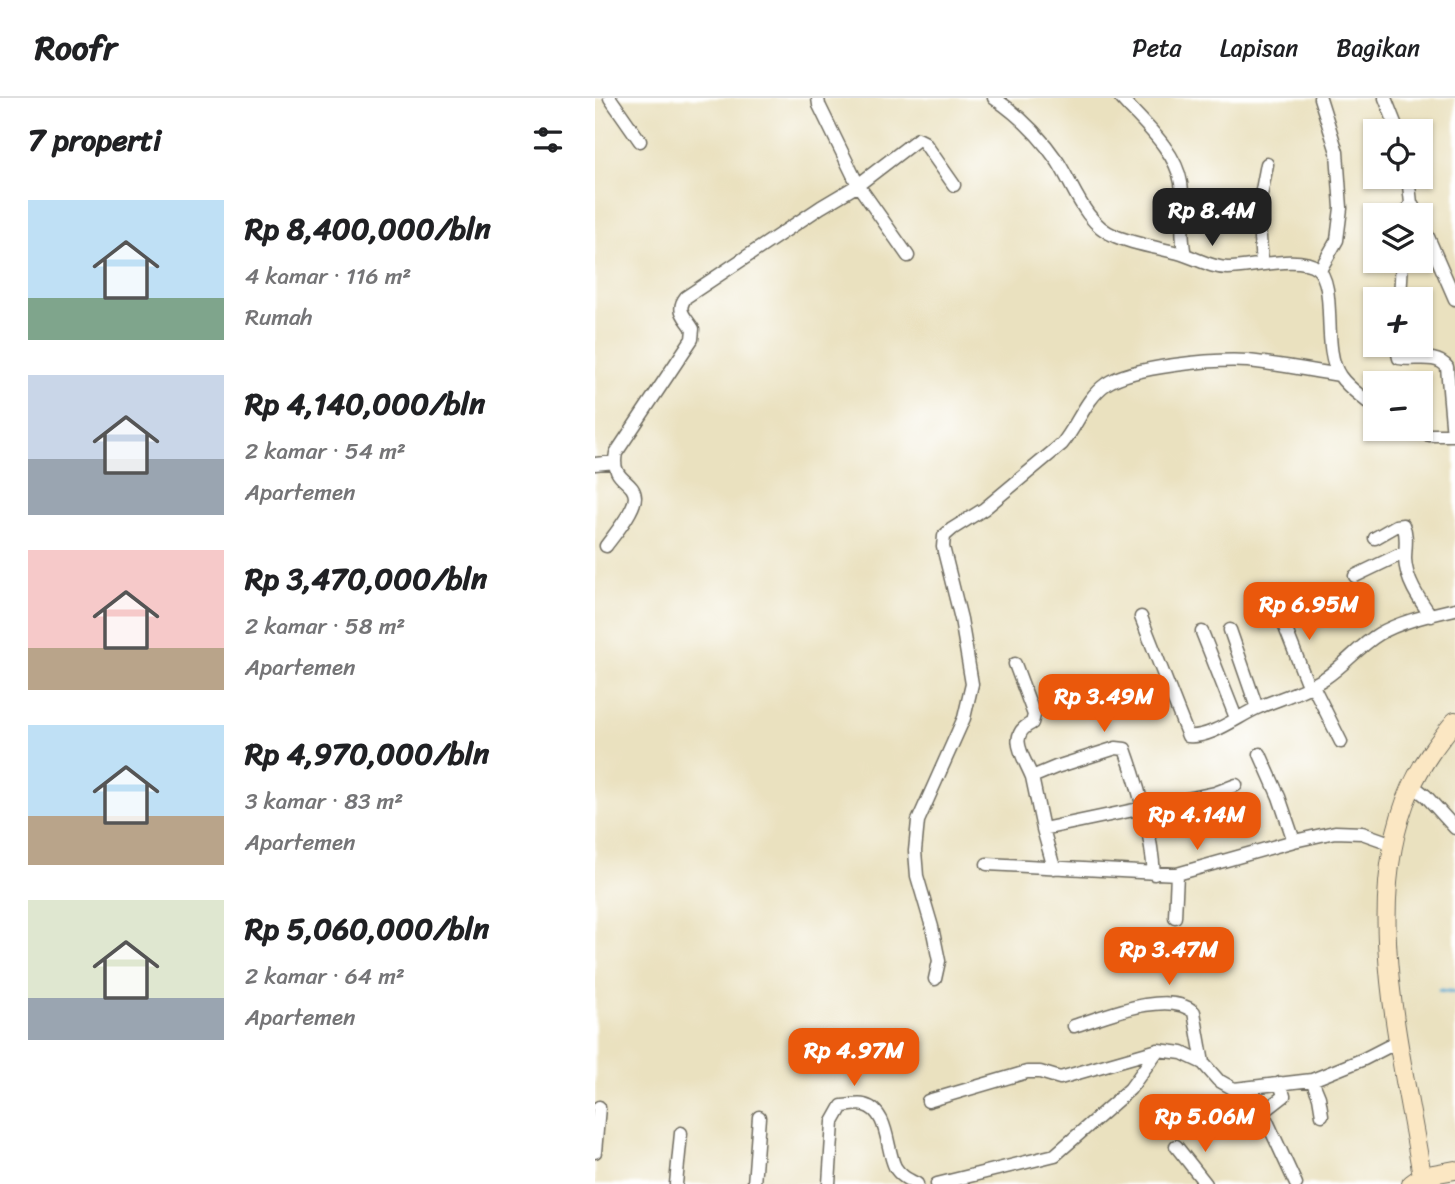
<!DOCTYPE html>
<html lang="id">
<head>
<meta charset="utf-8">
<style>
  :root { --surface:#fff; --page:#f2f2f2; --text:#202124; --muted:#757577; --line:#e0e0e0; --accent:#ea580c }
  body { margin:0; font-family:Sriracha,sans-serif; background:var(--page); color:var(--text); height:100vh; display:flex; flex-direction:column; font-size:26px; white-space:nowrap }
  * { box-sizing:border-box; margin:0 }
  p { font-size:23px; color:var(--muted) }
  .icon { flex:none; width:38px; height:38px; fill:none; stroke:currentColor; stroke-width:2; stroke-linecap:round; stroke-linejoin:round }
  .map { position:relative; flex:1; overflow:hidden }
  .sheet { display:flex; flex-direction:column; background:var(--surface); width:595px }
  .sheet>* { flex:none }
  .tools { position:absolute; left:768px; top:21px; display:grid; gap:14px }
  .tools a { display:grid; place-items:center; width:70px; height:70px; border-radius:0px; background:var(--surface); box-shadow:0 2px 5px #0004; font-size:35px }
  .price { position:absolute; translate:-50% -60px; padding:0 16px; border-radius:14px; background:var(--accent); color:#fff; font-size:23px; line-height:46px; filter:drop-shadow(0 2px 4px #0008) }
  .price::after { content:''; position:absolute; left:50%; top:42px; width:21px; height:16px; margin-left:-10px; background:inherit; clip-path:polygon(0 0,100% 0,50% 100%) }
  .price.selected { background:#222; color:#fff }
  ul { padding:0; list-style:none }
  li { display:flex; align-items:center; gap:21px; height:175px; padding:0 28px }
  li span { display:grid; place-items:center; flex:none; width:196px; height:140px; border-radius:0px; color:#555 }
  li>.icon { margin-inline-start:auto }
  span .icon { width:84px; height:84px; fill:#fffc; stroke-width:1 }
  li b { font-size:30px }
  h2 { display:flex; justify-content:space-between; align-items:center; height:84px; padding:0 28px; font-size:30px }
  header { display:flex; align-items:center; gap:42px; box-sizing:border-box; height:98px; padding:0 35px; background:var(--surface); border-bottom:2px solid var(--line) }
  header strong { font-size:33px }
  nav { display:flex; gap:38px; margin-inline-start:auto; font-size:24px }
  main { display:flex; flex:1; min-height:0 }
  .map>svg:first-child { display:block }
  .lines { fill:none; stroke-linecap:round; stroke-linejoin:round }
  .stream { stroke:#54a7cf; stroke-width:3.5 }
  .street-casing { stroke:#6e6b5f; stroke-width:15 }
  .secondary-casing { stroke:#6e6b5f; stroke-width:20 }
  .street { stroke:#fff; stroke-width:12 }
  .secondary { stroke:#fbe7c3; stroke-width:18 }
</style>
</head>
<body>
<header>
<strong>Roofr</strong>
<nav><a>Peta</a><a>Lapisan</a><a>Bagikan</a></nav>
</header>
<main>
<section class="sheet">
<h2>7 properti<svg class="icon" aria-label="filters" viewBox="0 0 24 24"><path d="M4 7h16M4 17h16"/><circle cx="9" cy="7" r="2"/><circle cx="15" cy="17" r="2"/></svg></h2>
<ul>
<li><span style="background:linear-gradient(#bfe0f5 70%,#7fa58c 0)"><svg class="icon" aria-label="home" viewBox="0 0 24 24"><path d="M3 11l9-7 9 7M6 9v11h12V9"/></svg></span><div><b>Rp 8,400,000/bln</b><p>4 kamar · 116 m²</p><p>Rumah</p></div></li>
<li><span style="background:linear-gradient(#c9d6e8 60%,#9aa5b1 0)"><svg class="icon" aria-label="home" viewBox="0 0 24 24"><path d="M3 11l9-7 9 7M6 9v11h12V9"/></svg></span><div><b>Rp 4,140,000/bln</b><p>2 kamar · 54 m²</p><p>Apartemen</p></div></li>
<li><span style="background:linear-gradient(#f6c9c9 70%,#b9a48a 0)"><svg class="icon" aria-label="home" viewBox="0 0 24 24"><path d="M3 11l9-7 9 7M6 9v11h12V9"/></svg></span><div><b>Rp 3,470,000/bln</b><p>2 kamar · 58 m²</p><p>Apartemen</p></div></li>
<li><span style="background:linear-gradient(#bfe0f5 65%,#b9a48a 0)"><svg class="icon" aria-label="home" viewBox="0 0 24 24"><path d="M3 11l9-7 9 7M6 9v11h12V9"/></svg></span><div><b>Rp 4,970,000/bln</b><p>3 kamar · 83 m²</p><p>Apartemen</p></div></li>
<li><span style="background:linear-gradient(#dfe7d0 70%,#9aa5b1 0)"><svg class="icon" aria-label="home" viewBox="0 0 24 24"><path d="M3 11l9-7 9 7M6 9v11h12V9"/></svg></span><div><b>Rp 5,060,000/bln</b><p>2 kamar · 64 m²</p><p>Apartemen</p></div></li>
</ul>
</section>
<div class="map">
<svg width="860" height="1086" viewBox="0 0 860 1086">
  <rect width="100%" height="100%" fill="#fff"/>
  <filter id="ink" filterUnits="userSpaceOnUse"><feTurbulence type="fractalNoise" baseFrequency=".0143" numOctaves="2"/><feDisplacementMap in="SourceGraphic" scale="14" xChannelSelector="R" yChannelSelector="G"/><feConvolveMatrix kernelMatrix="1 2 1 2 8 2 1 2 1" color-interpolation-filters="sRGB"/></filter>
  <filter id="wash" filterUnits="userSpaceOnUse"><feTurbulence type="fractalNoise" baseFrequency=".00686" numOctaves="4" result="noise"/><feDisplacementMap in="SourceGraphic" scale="28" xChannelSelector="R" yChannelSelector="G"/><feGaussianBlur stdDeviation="1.57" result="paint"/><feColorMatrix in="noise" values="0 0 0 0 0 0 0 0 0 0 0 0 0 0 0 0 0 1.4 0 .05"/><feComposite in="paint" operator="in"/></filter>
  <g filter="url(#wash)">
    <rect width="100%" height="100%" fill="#eae1bf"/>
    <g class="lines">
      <!-- stream -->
      <path class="stream" d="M 844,892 L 860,894"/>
    </g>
  </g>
  <g filter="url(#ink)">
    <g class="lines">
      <defs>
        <path id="street" d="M 15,0 L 45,43
          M 223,0 L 224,7 L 263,87 L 313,158
          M 399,0 C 424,17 446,39 463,64 C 479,89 490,126 520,138 C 541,147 566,150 587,156 C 603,161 617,170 633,170 C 655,170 705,156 722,170 C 743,187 726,251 745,278 C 753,290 769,300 780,310
          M 526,0 C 547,24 581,52 586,85 C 590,109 584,133 590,157
          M 790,0 L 803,33
          M 813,79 L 816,105
          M 810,117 L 816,105 L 823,117
          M 826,123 L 860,201
          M 667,166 L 663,113 L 672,66
          M 725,172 L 742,142 L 746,110 L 742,54 L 725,0
          M 805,201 L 807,163
          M 801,247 L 804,260 C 819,263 841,255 852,269 L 858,337
          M 810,331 L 835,337 L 860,337
          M 0,366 L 20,364
          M 780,440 L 801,428 L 808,427 C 813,438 810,450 810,461 C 811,483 824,501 836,518
          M 11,448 C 19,437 40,412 40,399 C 39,381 15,384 21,355 L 97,241 L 98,231 C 91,219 80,213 91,199 L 226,109 L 263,87 L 323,41 L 329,44 L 359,87
          M 760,478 L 810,454
          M 682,509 L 714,590
          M 546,519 L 589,628 L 593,638 C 616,640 642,619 662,610 C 685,600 709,594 730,580 C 750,567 764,548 784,536 C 806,523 835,517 860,511
          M 635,532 L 662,610
          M 607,534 L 641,620
          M 420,566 L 439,617 L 437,625 C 411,637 429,659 437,679 L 461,669 L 521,650 L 530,651 C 544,690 556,734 559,776
          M 718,588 L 746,644
          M 665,656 L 684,699 L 699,743
          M 437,679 L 448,731 L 620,695 L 641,687
          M 817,687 L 831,698 L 860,730
          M 448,731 L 459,770
          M 392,766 L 582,776 L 699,743 L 740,734 L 767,735 L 798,746
          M 580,819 L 582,776
          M 340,881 L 344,863 L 337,829 L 322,778 L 320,753 L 323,723 L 369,620 L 377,586 L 366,521 L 348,449 L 349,438 L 357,431 L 389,411 L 467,346 C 483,327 490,301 511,286 C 538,268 620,261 653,263 C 683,266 714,272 744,277
          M 479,928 C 508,919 573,891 599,914 L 608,965
          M 717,982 L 724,999 L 727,1017
          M 685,985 L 689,998 L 671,1012 L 670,1019 L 701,1086
          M 333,1003 L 432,974 L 445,974 L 465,980 L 563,952 L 587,955 L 608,965 L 623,982 L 639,991 L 717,982 L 769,961 L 804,943
          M 581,1048 L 611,1086
          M 0,1054 L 4,1009
          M 81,1086 L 86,1035
          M 159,1086 L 164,1019
          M 234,1086 L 238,1024 L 247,1008 C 254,1008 263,1005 269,1007 C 294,1013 291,1051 300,1069 C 305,1078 314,1082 322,1086
          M 342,1086 L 460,1057 L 535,991 L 563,952"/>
        <path id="secondary" d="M 827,1078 L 860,1072
          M 816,1086 L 827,1078 C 808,957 764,806 816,690 C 827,665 843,644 860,623"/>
      </defs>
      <!-- street casing -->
      <use href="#street" class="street-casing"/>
      <!-- secondary casing -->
      <use href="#secondary" class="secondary-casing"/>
      <!-- street -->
      <use href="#street" class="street"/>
      <!-- secondary -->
      <use href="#secondary" class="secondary"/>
    </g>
  </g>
</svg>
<div class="tools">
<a><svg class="icon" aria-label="locate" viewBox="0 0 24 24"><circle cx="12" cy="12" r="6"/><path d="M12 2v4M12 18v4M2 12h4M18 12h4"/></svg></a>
<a><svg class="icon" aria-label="layers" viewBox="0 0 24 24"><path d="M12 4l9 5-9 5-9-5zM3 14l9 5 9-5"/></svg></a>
<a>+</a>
<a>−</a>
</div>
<b class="price selected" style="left:617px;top:150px">Rp 8.4M</b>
<b class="price" style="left:714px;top:544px">Rp 6.95M</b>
<b class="price" style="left:509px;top:636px">Rp 3.49M</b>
<b class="price" style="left:602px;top:754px">Rp 4.14M</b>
<b class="price" style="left:574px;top:889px">Rp 3.47M</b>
<b class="price" style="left:259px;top:990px">Rp 4.97M</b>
<b class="price" style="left:610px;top:1056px">Rp 5.06M</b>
</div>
</main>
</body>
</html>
